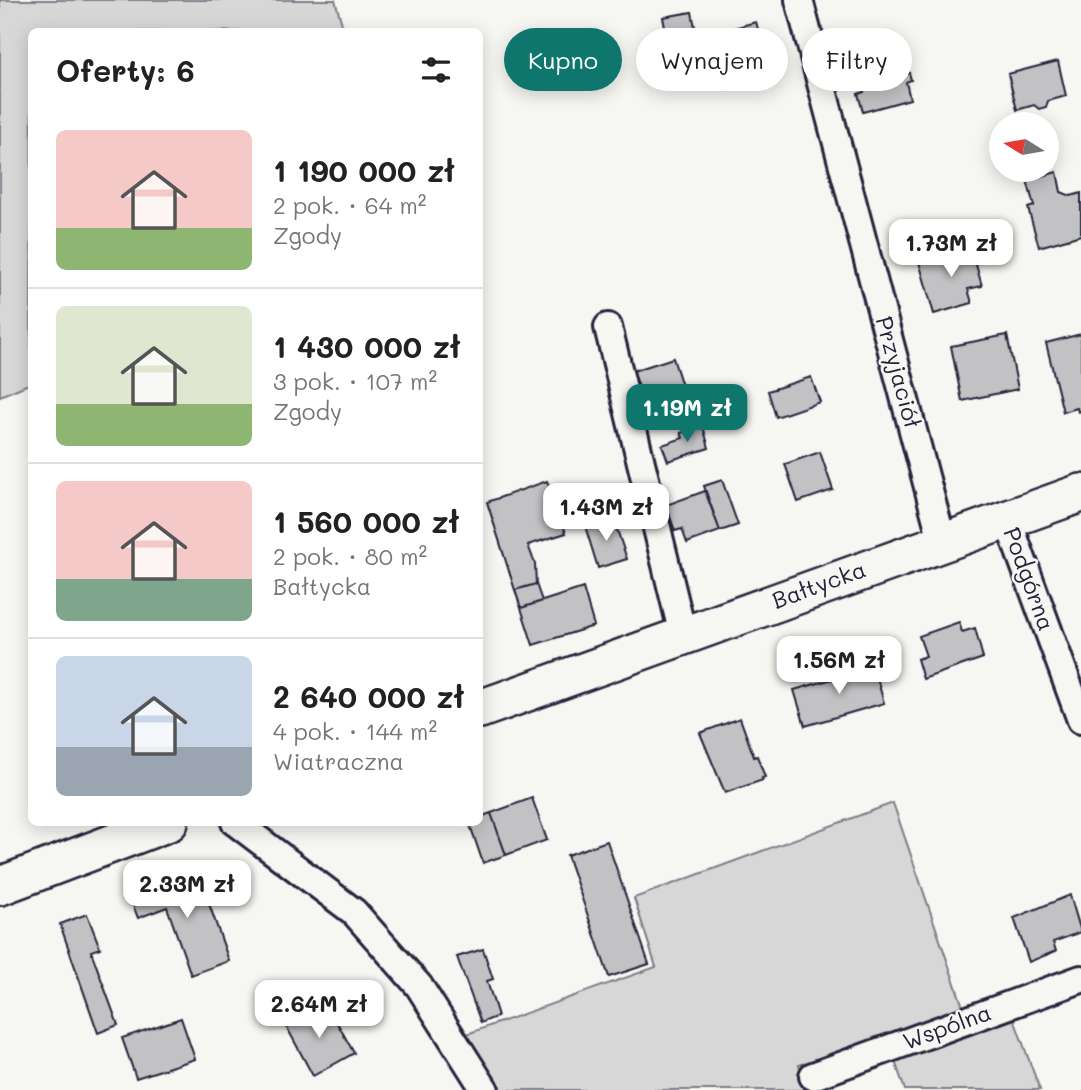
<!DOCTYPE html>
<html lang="pl">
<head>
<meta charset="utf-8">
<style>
  :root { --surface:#fff; --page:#f2f2f2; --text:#222; --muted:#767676; --line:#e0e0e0; --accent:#0f766e }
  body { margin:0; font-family:Mali,sans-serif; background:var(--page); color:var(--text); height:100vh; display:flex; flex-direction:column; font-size:26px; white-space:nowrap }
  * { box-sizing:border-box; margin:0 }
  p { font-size:23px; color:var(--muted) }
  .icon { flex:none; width:38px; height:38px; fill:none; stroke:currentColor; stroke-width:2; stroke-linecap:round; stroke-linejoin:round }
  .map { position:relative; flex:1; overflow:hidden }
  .sheet { position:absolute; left:28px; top:28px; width:455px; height:798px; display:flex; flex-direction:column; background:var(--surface); border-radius:10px; box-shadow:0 4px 18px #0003 }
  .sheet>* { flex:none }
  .hud { position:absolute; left:504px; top:28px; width:471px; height:63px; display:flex; gap:14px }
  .needle { width:46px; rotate:281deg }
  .fabs { position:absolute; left:989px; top:112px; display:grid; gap:14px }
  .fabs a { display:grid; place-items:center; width:70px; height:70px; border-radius:50%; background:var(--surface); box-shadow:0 4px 18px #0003; font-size:35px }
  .price { position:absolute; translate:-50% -60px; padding:0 16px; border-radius:14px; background:#fff; color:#222; font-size:23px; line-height:46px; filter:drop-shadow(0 2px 4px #0008) }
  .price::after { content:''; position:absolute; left:50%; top:42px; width:21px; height:16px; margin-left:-10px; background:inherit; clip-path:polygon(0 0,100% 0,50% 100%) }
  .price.on { background:var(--accent); color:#fff }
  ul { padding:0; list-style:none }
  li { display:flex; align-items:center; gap:21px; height:175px; padding:0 28px }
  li+li { border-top:2px solid var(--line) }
  li span { display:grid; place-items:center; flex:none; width:196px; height:140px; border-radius:10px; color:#555 }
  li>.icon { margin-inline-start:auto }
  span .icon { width:84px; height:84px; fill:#fffc; stroke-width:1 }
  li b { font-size:30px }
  h2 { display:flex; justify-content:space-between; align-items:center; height:84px; padding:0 28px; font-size:30px }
  .tag { padding:0 24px; border-radius:32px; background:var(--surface); box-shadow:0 4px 18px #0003; font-size:24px; line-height:63px }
  .tag.on { background:var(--accent); color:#fff }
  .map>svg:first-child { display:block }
  .green { fill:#d7d7d7; stroke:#7c7c89; stroke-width:2 }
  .building { fill:#c2c2c4; stroke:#22223b; stroke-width:2 }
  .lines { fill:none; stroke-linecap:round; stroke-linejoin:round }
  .street-casing { stroke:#22223b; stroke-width:32 }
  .secondary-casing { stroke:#22223b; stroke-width:42 }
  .street { stroke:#f6f6f2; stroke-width:26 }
  .secondary { stroke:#f6f6f2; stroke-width:37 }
  .labels { text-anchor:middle; stroke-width:5; stroke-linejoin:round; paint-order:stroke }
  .street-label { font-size:23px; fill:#22223b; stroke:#f6f6f2 }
</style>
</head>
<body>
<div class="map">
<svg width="1081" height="1090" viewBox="0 0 1081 1090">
  <rect width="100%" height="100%" fill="#f6f6f2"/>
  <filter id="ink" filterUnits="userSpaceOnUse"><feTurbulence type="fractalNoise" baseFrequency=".0143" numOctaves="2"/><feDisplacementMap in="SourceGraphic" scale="14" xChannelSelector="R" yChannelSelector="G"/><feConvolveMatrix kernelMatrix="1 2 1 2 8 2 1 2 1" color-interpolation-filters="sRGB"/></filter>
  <g filter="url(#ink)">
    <!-- green -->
    <path class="green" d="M 0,0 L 335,0 L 344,31 L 32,32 L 31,383 L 0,396 Z
      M 893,803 L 963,1007 L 799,1065 L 808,1090 L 498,1090 L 464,1035 L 656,967 L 634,898 Z
      M 1014,1019 L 1040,1090 L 905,1090 L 895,1061 Z"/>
    <!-- building -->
    <path class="building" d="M 692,12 L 697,38 L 668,44 L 663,17 Z
      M 756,22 L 771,76 L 726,89 L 711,34 Z
      M 878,51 L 883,68 L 906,62 L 911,80 L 906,82 L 910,99 L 863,112 L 858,94 L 864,92 L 854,59 Z
      M 1058,61 L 1066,96 L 1048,101 L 1046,107 L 1039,109 L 1034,105 L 1017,110 L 1008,74 Z
      M 1057,172 L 1061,192 L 1071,196 L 1081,193 L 1081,235 L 1039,247 L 1028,208 L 1034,206 L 1027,180 Z
      M 971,247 L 982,286 L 968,289 L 972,303 L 934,314 L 919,262 Z
      M 1081,334 L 1081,411 L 1078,412 L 1077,408 L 1063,412 L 1046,343 Z
      M 1007,335 L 1018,389 L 962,401 L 951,346 Z
      M 673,358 L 685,395 L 646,407 L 633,371 Z
      M 811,377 L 820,402 L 776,417 L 768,391 Z
      M 703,426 L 709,448 L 668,461 L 662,445 L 683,438 L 681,433 Z
      M 820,452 L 833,490 L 798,502 L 785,464 Z
      M 722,480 L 738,525 L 720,531 L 704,486 Z
      M 547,481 L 566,533 L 528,545 L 535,564 L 536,584 L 515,590 L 487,502 Z
      M 705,491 L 720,531 L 687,543 L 682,529 L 675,531 L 666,505 Z
      M 613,518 L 627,559 L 598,568 L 585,526 Z
      M 536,584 L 542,601 L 521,608 L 515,590 Z
      M 583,588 L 594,626 L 533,645 L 521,608 Z
      M 959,622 L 962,632 L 975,628 L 983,658 L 923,679 L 917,659 L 926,656 L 919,636 Z
      M 874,667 L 884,703 L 805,726 L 794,690 Z
      M 740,718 L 754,757 L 757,756 L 765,777 L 762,778 L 763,780 L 725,793 L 700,733 Z
      M 532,798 L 547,840 L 506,855 L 491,813 Z
      M 491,813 L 506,855 L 483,863 L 469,822 L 480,822 L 480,817 Z
      M 607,841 L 649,964 L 609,977 L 567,855 Z
      M 198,872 L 229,961 L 191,975 L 167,907 L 138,918 L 130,897 Z
      M 1070,895 L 1081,932 L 1053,942 L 1056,951 L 1029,962 L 1014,918 Z
      M 87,914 L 100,948 L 91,951 L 118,1025 L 98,1033 L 60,924 Z
      M 483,949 L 493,979 L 487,981 L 498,1016 L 481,1023 L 457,957 Z
      M 320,1005 L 330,1022 L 335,1019 L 354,1053 L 313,1076 L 285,1024 Z
      M 181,1018 L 195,1059 L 136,1078 L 122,1038 Z"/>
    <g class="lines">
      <defs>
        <path id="street" d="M 799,0 L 942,540
          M 608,327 L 683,635
          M 1007,518 L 1081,720
          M 235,822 L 354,912 L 419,986 L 485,1090
          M 813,1076 L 1081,979"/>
        <path id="secondary" d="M 480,709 L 1081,493
          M 0,886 L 169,822"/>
      </defs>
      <!-- street casing -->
      <use href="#street" class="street-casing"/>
      <!-- secondary casing -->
      <use href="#secondary" class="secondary-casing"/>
      <!-- street -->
      <use href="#street" class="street"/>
      <!-- secondary -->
      <use href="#secondary" class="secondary"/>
    </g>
  </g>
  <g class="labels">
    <!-- street labels -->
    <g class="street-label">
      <text transform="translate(898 372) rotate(75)" y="8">Przyjaciół</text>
      <text transform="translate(1029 579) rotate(70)" y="8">Podgórna</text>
      <text transform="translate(819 585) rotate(-20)" y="8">Bałtycka</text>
      <text transform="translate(947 1027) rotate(-20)" y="8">Wspólna</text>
    </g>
  </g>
</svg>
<div class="fabs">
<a><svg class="needle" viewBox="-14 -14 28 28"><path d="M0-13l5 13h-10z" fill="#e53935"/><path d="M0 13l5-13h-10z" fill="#767676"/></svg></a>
</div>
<b class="price" style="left:951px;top:279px">1.73M zł</b>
<b class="price on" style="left:687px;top:444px">1.19M zł</b>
<b class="price" style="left:606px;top:543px">1.43M zł</b>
<b class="price" style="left:839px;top:696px">1.56M zł</b>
<b class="price" style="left:187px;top:920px">2.33M zł</b>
<b class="price" style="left:319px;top:1040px">2.64M zł</b>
<div class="hud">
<a class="tag on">Kupno</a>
<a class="tag">Wynajem</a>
<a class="tag">Filtry</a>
</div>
<section class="sheet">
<h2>Oferty: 6<svg class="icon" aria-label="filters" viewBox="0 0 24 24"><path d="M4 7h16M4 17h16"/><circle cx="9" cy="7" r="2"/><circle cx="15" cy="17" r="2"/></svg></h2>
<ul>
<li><span style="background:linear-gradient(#f6c9c9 70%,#8fb573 0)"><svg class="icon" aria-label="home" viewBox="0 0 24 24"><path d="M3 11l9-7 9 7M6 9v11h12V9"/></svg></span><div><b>1 190 000 zł</b><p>2 pok. · 64 m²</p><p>Zgody</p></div></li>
<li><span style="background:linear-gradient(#dfe7d0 70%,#8fb573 0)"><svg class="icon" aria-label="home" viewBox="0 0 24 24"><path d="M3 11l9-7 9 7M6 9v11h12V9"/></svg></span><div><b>1 430 000 zł</b><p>3 pok. · 107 m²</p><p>Zgody</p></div></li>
<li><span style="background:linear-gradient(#f6c9c9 70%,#7fa58c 0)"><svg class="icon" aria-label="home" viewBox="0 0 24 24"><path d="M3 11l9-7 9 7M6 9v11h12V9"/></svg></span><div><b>1 560 000 zł</b><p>2 pok. · 80 m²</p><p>Bałtycka</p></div></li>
<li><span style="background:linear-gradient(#c9d6e8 65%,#9aa5b1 0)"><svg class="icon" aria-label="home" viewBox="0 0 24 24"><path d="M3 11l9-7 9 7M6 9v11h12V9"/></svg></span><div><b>2 640 000 zł</b><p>4 pok. · 144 m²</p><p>Wiatraczna</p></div></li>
</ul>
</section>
</div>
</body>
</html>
